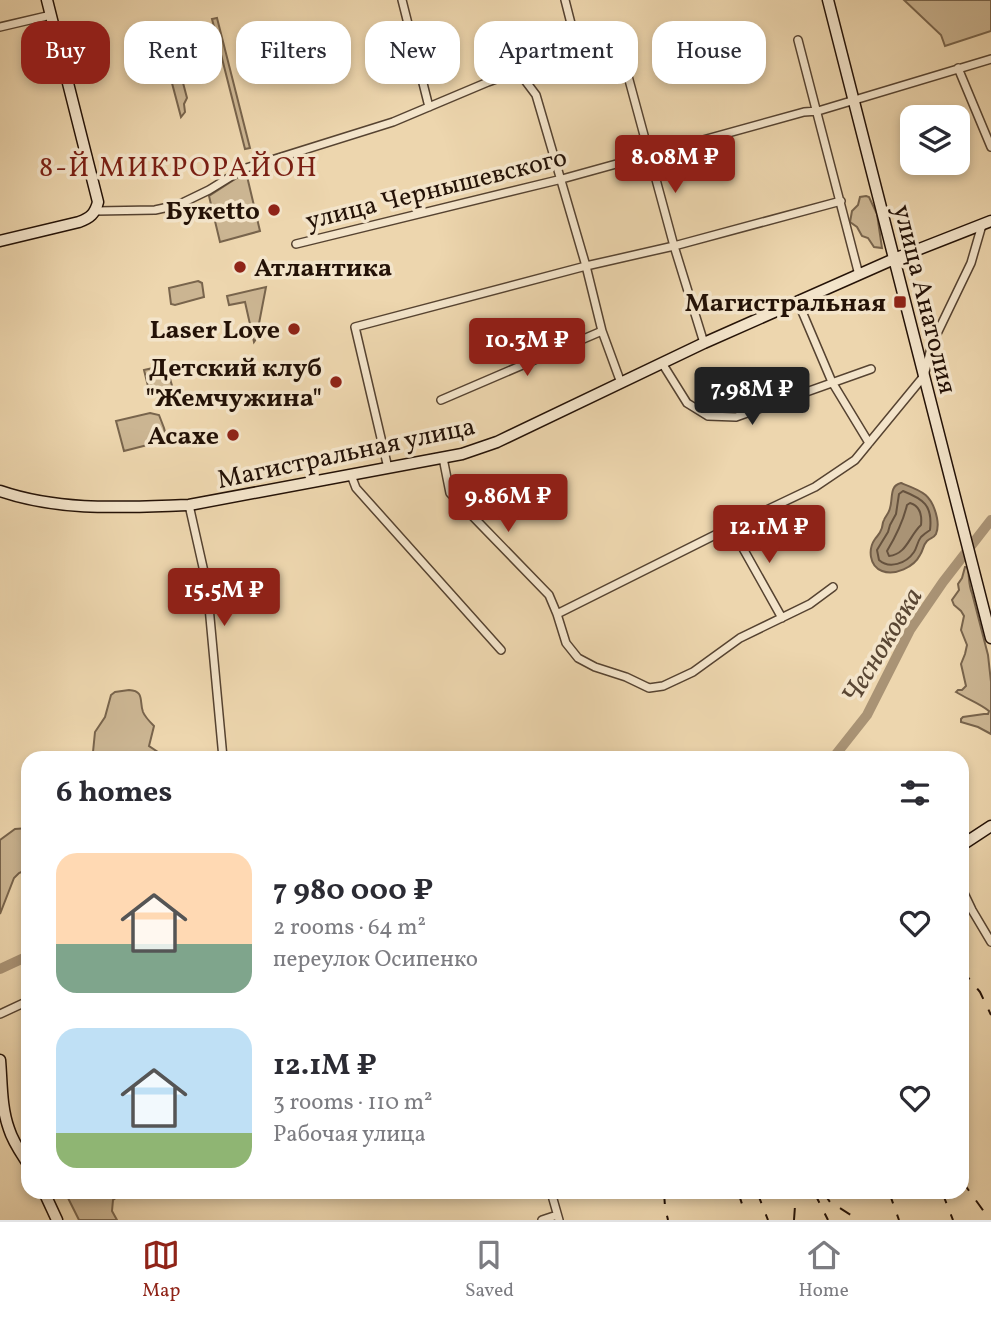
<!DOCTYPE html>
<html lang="en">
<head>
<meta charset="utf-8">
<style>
  :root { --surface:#fff; --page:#f2f2f3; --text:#2b2b33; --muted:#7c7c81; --line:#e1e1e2; --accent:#8f2418 }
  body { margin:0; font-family:Vollkorn,serif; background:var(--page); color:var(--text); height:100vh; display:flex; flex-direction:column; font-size:26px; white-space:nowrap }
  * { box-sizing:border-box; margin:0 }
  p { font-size:23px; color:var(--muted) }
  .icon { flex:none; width:38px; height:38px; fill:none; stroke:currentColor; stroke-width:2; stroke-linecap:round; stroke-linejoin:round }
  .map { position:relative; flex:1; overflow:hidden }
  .side { position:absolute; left:21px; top:751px; width:948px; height:448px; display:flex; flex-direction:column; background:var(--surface); border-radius:21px; box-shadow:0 4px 10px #0003 }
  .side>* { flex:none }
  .banner { position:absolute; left:21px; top:21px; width:950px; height:63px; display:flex; gap:14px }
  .fabs { position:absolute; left:900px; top:105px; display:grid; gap:14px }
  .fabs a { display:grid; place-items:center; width:70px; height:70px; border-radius:14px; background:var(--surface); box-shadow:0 4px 10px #0003; font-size:35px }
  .price { position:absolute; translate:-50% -60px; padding:0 16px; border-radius:7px; background:var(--accent); color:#fff; font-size:23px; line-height:46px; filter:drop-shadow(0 2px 4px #0008) }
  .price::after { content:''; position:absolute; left:50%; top:42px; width:21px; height:16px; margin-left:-10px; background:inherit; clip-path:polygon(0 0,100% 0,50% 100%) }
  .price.current { background:#222; color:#fff }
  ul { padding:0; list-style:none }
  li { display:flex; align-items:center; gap:21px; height:175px; padding:0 35px }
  li span { display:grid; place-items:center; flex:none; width:196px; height:140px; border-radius:21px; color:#555 }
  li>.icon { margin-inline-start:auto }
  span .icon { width:84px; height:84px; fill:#fffc; stroke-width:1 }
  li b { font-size:30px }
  h2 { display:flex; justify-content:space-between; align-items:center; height:84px; padding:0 35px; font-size:30px }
  .pill { padding:0 24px; border-radius:21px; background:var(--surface); box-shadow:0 4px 10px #0003; font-size:24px; line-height:63px }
  .pill.current { background:var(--accent); color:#fff }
  .tab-bar { display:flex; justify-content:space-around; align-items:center; height:98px; border-top:2px solid var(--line); background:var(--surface); font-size:19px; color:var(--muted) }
  .tab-bar a { display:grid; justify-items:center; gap:4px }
  .tab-bar .current { color:var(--accent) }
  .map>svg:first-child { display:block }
  .green { fill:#cbb592; stroke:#78644c; stroke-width:2 }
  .water { fill:#a99375; stroke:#745f49; stroke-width:2 }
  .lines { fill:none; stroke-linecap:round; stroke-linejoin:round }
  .shore { stroke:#66523e; stroke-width:2 }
  .river { stroke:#a99375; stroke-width:10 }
  .street-casing { stroke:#564331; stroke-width:10 }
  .secondary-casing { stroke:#241207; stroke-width:13 }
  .street { stroke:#f3e4ca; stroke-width:7 }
  .secondary { stroke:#f3e4ca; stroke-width:10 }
  .rail { stroke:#241207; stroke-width:2; stroke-dasharray:12 12; stroke-linecap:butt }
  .poi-dot { fill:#8f2418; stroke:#f3e4ca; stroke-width:2.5 }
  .labels { text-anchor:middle; stroke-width:7; stroke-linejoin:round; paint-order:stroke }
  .street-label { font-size:26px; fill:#241207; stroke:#f3e4ca }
  .poi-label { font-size:26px; font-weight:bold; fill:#241207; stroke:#f3e4ca; text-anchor:end }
  .neighbourhood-label { font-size:28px; letter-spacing:2px; fill:#7a1f14; stroke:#f3e4ca }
  .water-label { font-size:28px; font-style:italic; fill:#594633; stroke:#f3e4ca }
</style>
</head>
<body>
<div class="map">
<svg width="991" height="1220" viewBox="0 0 991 1220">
  <rect width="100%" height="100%" fill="#edd6ae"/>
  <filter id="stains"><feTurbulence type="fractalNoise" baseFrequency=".00286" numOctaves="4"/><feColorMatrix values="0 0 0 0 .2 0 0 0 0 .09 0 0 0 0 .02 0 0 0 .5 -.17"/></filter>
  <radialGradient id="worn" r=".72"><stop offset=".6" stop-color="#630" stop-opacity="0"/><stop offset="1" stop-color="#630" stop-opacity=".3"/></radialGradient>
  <!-- green -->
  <path class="green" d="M 904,0 L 991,0 L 991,31 L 945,46 L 941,35 Z
    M 217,18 L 250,148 L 245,149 L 212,19 Z
    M 164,53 L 170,53 L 177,60 L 187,98 L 184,104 L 185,112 L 181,117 Z
    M 246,172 L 260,231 L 220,242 L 209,196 Z
    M 866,196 L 869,197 L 877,214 L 882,248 L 874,247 L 868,238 L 862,236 L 857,227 L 850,222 L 852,211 L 858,205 L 860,197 Z
    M 198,281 L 202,283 L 204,297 L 175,305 L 171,304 L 169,288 Z
    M 266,287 L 256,339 L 254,342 L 245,302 L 229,305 L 227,296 Z
    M 166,365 L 173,389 L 150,394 L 144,370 Z
    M 150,413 L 159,415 L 164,428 L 167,440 L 124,451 L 116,421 Z
    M 965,567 L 967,567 C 970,576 968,584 972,593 L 988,655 L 991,682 L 991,734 L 978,727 L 961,722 L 961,719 L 963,717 L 984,714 L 988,714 L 989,711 C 979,703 967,699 956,692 L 958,690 L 962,690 L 966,686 L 961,664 L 965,654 L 967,645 L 961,630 L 964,616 L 961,611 L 954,605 L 952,600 L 959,590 L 958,584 L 962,578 Z
    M 129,690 C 145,691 139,701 143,712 C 145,717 150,722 154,726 L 149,746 L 167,758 L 70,758 L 71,756 L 90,757 L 93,752 L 95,732 L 105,717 L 111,695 L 115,692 Z
    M 28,828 L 28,869 L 19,873 L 14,878 L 0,914 L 0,840 L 15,829 Z
    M 65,1192 L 124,1192 L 113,1200 L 112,1211 L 117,1220 L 79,1220 Z"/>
  <!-- water -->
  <path class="water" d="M 901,483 C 922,491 932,494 937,518 C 938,523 938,529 936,534 C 933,539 931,537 927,541 C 923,545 923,551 920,555 C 914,567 895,576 882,571 C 869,566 868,549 875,539 C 877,536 880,534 881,530 C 883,527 882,523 884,520 C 885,517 888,514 889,511 C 894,500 888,486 901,483 Z"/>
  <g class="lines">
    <!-- shore -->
    <path class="shore" d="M 903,491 C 923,499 933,505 930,530 C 927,532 924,534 921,537 C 917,542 917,548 914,552 C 906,564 889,569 879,560 L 877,550 L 888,532 L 890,525 L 896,514 L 899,494 Z
      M 910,503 C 920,506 922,516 921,525 C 909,536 907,554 889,556 L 887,551 C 896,536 903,522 907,505 Z"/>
    <!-- river -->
    <path class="river" d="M 833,758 L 867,715 L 910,630 L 943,582 L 991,520
      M 0,969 L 28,956"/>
    <defs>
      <path id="street" d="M 402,0 L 429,107
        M 0,27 L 51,15
        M 798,40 L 859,275
        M 622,54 L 674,246 L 704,343
        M 958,68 L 991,147
        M 518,71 L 536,95 L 586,266 L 602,331 L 621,383
        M 96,211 L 155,210 L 178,205 L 209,190 L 243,169 L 393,122 L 488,82 L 518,71 L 574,56 L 577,54 L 578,51 L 565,0
        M 296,244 L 562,179 L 804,112 L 818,111 L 991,59
        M 798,302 L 832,382 L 869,443
        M 662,363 L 687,403 L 708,416 L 736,417 L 871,369
        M 441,400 L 602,331
        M 443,458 L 450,493 L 549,595 L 557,614 L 566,643 L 578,658 L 595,667 L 626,677 L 649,688 L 663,686 L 693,672 L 740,638 L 810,604 L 833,587
        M 388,468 L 355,327 L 586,266 L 674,246 L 841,201
        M 351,475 L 356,488 L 501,650
        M 189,505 L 207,585 L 223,758
        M 731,527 L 782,618
        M 557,614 L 731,527 L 815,487 L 855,460 L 924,376 L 932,344 L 971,263 L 982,225
        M 962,889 L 972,910 L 991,942
        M 0,1014 L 28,1001
        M 551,1192 L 559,1220
        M 542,1220 L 557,1215"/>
      <path id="secondary" d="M 828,0 L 991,638
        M 0,241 L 79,222 C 90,218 95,214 98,202 L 47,0
        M 0,491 C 61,512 126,507 189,505 L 462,454 L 497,442 L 704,343 L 894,259 L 991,221
        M 962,845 L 991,826
        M 0,1060 C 2,1083 1,1107 9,1129 C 13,1142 21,1153 28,1164
        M 44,1192 L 57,1220"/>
    </defs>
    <!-- street casing -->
    <use href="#street" class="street-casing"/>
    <!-- secondary casing -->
    <use href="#secondary" class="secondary-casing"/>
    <!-- street -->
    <use href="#street" class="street"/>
    <!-- secondary -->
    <use href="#secondary" class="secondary"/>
    <!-- rail -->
    <path class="rail" d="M 962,970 L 980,992 L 991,1015
      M 962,1181 L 990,1220
      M 664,1192 L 665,1207 L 668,1220
      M 738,1192 L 742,1204
      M 757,1192 L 768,1220
      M 814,1192 L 828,1220
      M 823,1192 L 830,1202 L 859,1220
      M 889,1192 L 899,1220
      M 942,1192 L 953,1220
      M 794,1220 L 796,1192"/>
  </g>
  <!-- markers -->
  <g class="poi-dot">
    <circle cx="274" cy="210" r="7"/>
    <circle cx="240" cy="267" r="7"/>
    <rect x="893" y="295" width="14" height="14" rx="3.5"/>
    <circle cx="294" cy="329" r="7"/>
    <circle cx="336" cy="382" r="7"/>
    <circle cx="233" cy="435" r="7"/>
  </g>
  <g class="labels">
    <!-- street labels -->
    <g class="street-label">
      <text transform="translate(436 188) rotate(-14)" y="9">улица Чернышевского</text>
      <text transform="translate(926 299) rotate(76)" y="9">улица Анатолия</text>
      <text transform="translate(346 452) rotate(-12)" y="9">Магистральная улица</text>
    </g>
    <!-- poi labels -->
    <g class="poi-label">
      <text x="260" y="219">Букеttо</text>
      <text x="254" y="276" text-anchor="start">Атлантика</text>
      <text x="886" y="311">Магистральная</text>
      <text x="280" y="338">Laser Love</text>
      <text x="322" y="376">Детский клуб<tspan x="322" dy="30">"Жемчужина"</tspan></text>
      <text x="219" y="444">Асахе</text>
    </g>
    <!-- neighbourhood labels -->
    <g class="neighbourhood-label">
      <text x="179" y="176">8-Й МИКРОРАЙОН</text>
    </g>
    <!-- water labels -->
    <g class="water-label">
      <text transform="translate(881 645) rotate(-59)" y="10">Чесноковка</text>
    </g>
  </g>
  <rect width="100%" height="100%" filter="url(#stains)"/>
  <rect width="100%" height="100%" fill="url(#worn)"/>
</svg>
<div class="fabs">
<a><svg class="icon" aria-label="layers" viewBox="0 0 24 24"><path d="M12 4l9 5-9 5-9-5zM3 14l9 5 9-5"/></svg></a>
</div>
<b class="price" style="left:675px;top:195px">8.08M ₽</b>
<b class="price" style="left:527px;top:378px">10.3M ₽</b>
<b class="price current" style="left:752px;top:427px">7.98M ₽</b>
<b class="price" style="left:508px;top:534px">9.86M ₽</b>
<b class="price" style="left:769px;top:565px">12.1M ₽</b>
<b class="price" style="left:224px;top:628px">15.5M ₽</b>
<div class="banner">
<a class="pill current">Buy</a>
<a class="pill">Rent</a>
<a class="pill">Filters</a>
<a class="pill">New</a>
<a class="pill">Apartment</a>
<a class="pill">House</a>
</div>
<section class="side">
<h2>6 homes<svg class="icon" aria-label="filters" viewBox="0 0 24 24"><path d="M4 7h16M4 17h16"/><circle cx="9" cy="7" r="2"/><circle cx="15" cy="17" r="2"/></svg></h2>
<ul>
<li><span style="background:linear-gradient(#ffd9b3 65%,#7fa58c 0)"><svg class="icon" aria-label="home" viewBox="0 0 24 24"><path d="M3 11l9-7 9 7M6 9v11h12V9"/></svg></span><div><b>7 980 000 ₽</b><p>2 rooms · 64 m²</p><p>переулок Осипенко</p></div><svg class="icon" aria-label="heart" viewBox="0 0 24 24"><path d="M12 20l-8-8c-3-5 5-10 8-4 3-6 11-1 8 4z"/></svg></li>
<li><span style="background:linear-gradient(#bfe0f5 75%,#8fb573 0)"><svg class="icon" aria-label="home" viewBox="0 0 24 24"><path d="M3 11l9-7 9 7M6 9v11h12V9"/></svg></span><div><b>12.1M ₽</b><p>3 rooms · 110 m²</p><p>Рабочая улица</p></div><svg class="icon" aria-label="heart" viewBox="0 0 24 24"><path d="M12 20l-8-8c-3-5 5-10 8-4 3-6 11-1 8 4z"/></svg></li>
</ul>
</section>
</div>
<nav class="tab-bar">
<a class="current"><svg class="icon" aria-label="map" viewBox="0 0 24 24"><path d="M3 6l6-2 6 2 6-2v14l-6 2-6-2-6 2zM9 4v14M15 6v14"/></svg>Map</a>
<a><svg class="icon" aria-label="saved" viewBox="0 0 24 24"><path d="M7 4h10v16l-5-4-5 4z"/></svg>Saved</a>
<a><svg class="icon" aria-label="home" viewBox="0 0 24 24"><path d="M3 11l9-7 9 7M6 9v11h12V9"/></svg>Home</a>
</nav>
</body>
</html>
